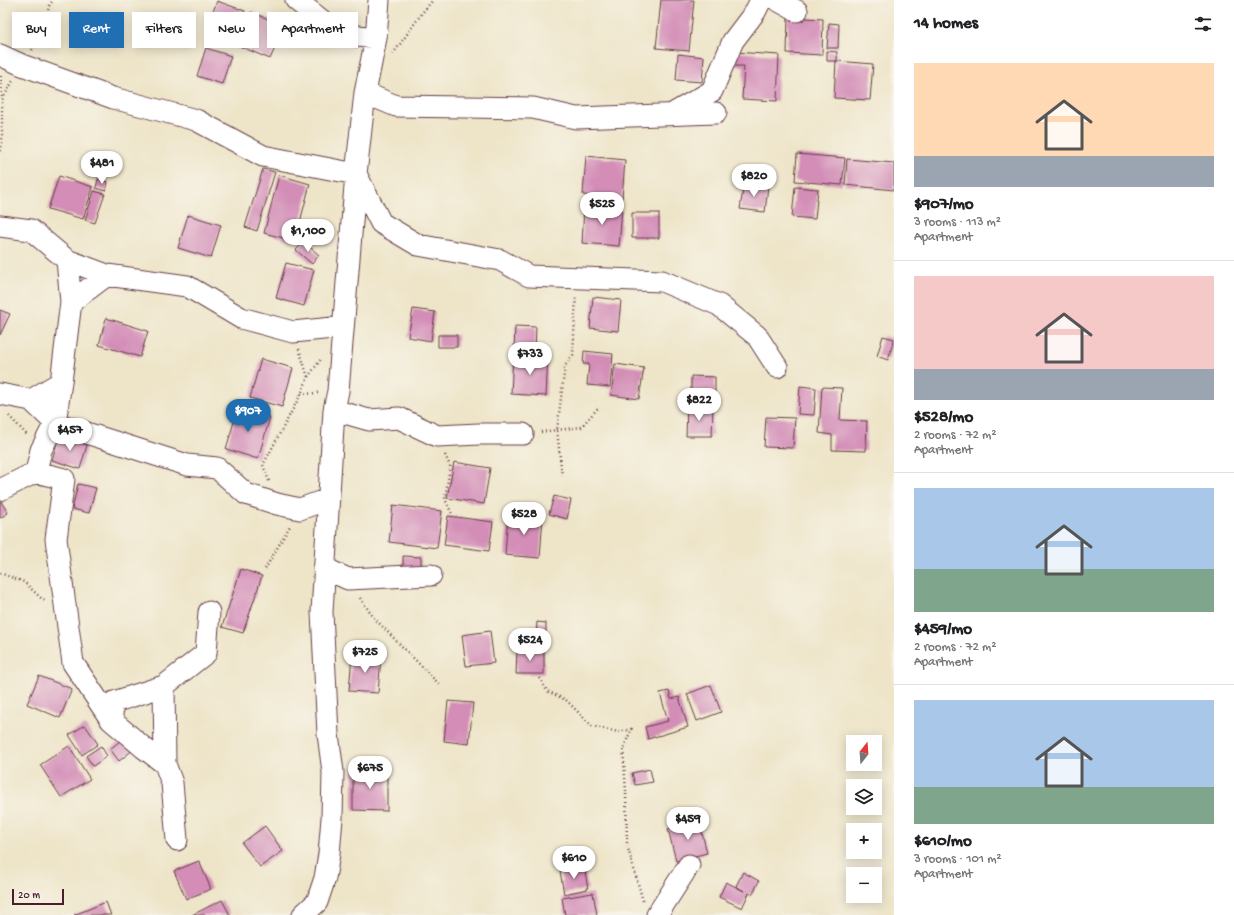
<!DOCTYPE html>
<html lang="en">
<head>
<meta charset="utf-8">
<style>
  :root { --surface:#fff; --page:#f6f6f6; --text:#202124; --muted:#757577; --line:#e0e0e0; --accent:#1f6fb2 }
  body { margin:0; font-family:"Gochi Hand",sans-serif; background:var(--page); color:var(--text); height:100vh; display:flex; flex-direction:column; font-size:15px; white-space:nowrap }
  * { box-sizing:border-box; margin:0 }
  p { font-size:13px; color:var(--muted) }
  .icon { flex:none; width:22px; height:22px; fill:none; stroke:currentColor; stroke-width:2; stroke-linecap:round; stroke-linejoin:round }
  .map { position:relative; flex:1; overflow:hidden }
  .panel { display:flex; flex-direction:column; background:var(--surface); width:340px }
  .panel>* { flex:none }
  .guide { position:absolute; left:12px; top:12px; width:380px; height:36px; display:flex; gap:8px }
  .needle { width:26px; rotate:17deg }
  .controls { position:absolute; left:846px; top:735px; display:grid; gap:8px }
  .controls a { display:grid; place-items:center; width:36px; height:36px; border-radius:0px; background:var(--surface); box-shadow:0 2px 10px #0003; font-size:20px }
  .scale { position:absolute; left:12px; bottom:10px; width:52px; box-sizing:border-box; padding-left:4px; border:2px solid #4a1f2b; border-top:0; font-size:11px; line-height:14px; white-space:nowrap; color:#4a1f2b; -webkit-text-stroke:3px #f7f3e8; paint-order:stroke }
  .price { position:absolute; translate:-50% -34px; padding:0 9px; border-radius:14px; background:#fff; color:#222; font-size:13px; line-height:26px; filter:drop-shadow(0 1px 2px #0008) }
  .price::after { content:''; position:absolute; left:50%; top:24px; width:12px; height:9px; margin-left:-6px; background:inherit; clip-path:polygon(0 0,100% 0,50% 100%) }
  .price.active { background:var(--accent); color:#fff }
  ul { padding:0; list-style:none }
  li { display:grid; align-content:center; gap:8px; height:212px; padding:0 20px }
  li+li { border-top:1px solid var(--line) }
  li span { display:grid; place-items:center; height:124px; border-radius:0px; color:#555 }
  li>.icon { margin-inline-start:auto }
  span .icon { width:72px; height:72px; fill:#fffc; stroke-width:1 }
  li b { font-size:17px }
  h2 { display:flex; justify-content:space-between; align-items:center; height:48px; padding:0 20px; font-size:17px }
  .pill { padding:0 14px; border-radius:0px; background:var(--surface); box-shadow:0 2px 10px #0003; font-size:14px; line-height:36px }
  .pill.active { background:var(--accent); color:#fff }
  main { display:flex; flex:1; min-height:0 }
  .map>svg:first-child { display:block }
  .building { fill:#d38db7 }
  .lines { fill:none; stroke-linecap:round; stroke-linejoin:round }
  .minor-casing { stroke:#633d43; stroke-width:23 }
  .path { stroke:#633d43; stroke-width:2.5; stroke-dasharray:1 3; stroke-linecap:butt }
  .minor { stroke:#fff; stroke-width:21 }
</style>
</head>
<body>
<main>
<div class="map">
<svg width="894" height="915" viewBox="0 0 894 915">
  <rect width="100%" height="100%" fill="#f7f3e8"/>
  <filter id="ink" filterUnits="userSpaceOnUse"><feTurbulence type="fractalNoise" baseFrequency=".025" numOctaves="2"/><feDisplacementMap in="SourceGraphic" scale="8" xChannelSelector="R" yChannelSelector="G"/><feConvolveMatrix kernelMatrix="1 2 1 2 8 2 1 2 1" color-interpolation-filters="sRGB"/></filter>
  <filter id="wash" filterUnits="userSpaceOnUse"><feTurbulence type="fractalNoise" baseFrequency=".012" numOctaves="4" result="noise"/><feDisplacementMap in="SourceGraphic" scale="16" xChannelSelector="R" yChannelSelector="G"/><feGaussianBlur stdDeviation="0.9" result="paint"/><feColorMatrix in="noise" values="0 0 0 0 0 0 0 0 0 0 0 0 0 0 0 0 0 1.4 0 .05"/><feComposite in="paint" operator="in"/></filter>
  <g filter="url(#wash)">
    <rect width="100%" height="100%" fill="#eee5c9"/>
    <g id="blocks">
      <!-- building -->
      <path class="building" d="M 661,0 L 694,0 L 689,51 L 656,48 Z
        M 217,1 L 245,11 L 234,40 L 206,30 Z
        M 251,12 L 285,26 L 270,59 L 237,45 Z
        M 788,17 L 823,19 L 822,55 L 787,53 Z
        M 829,23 L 839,24 L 838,48 L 827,48 Z
        M 206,48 L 231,56 L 222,84 L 197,76 Z
        M 827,51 L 837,52 L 837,61 L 827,61 Z
        M 734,52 L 779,55 L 777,101 L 742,99 L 744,66 L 733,66 Z
        M 678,54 L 704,57 L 702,82 L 676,80 Z
        M 836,61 L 873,64 L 870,100 L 834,98 Z
        M 797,154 L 845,158 L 842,185 L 795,181 Z
        M 586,156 L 625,160 L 622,199 L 583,195 Z
        M 847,159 L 894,163 L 894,190 L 845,185 Z
        M 263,169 L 275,172 L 257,231 L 245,227 Z
        M 279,175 L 310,184 L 295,241 L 264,233 Z
        M 59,176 L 93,187 L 83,219 L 48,209 Z
        M 98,179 L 108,182 L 106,191 L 96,188 Z
        M 744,183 L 768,186 L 765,212 L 740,209 Z
        M 795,187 L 818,189 L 815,219 L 792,217 Z
        M 94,191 L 105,194 L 95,223 L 85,220 Z
        M 584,207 L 622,210 L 619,246 L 582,243 Z
        M 632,213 L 659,213 L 659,238 L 632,238 Z
        M 188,215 L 221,225 L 211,258 L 178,248 Z
        M 304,242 L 319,255 L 312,264 L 296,250 Z
        M 286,263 L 314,270 L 304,306 L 276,298 Z
        M 593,297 L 621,300 L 618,331 L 590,328 Z
        M 413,309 L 435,312 L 431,341 L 408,337 Z
        M 0,310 L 10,314 L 0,335 Z
        M 106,318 L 148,331 L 140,357 L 99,345 Z
        M 515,326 L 536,327 L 535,352 L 514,352 Z
        M 438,335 L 457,335 L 457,347 L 438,347 Z
        M 883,336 L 894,339 L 888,360 L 877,356 Z
        M 584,351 L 613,354 L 610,387 L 587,385 L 589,364 L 583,364 Z
        M 513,355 L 548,357 L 546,396 L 511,394 Z
        M 261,359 L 293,368 L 282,407 L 250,398 Z
        M 615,364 L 644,368 L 639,399 L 611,395 Z
        M 691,376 L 715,377 L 715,394 L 691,393 Z
        M 800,386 L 816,388 L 814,415 L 798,414 Z
        M 822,387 L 842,388 L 840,420 L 867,421 L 866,451 L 832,450 L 832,435 L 819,433 Z
        M 687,407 L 713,408 L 712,436 L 686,436 Z
        M 238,408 L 270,417 L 258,459 L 226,449 Z
        M 766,417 L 795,418 L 793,448 L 764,447 Z
        M 59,436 L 87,445 L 80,469 L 52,460 Z
        M 454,462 L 490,468 L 484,504 L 447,498 Z
        M 78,484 L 96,488 L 89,513 L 72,509 Z
        M 554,496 L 571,500 L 567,519 L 549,514 Z
        M 0,500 L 8,513 L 0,518 Z
        M 393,505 L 442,511 L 437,548 L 389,542 Z
        M 508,514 L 543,516 L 540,558 L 505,555 Z
        M 448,516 L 493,522 L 489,551 L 444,545 Z
        M 403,556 L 421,557 L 421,569 L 403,568 Z
        M 241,569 L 262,576 L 243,633 L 222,627 Z
        M 537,622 L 546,623 L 546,639 L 536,639 Z
        M 490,631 L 494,663 L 466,666 L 462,635 Z
        M 517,649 L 544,649 L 544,674 L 516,674 Z
        M 352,655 L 381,657 L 378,693 L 349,691 Z
        M 39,676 L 72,689 L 60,718 L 27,704 Z
        M 711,685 L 721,712 L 697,721 L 687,694 Z
        M 669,691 L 671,699 L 679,697 L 688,727 L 648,739 L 645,727 L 668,721 L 660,693 Z
        M 448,701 L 473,703 L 469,744 L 444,741 Z
        M 85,725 L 98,744 L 82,755 L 69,735 Z
        M 125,737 L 134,749 L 119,761 L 110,749 Z
        M 69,746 L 90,779 L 61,797 L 40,765 Z
        M 101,746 L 107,756 L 93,766 L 86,756 Z
        M 353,768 L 387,769 L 387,811 L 353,810 Z
        M 650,769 L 653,782 L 635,785 L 632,773 Z
        M 699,821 L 707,853 L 676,861 L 668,829 Z
        M 265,826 L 283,851 L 260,867 L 242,843 Z
        M 199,861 L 211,889 L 186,899 L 174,871 Z
        M 584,866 L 588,889 L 564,894 L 560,871 Z
        M 743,872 L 759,881 L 752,895 L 749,893 L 742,908 L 719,897 L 726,882 L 744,891 L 736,886 Z
        M 593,893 L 597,915 L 565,915 L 562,898 Z
        M 222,900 L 230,915 L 192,915 Z
        M 106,902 L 111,915 L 74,915 Z"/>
    </g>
  </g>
  <g filter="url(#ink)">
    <use href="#blocks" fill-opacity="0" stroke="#633d43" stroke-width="1"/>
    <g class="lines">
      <defs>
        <path id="minor" d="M 296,0 L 339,34 L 376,38
          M 777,0 L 797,11
          M 0,55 L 22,65 L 113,98 L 196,120 L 263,156 L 356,174 L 381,223 L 418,245 L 500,260 L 529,276 L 662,281 L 719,305 L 757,336 L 777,367
          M 365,93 L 396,106 L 533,108 L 576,118 L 716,113
          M 674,113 L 712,91 L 733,41 L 755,12 L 761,0
          M 0,226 L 31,230 L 67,260 L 107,275 L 187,286 L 241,318 L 293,332 L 343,327
          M 71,302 L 107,275
          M 0,394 L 31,400 L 55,423 L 187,465 L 217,468 L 246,494 L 277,504 L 300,509 L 328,499
          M 31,400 L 61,382 L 71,302 L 67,260
          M 334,410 L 369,420 L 399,418 L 437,436 L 479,434 L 523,434
          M 36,472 L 64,479 L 56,539 L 73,663 L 111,720 L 144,748 L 165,764
          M 0,490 L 36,472 L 41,450 L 55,423 L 61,382
          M 324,568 L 348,579 L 431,575
          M 111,720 L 114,702 L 164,686
          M 177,840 L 172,783 L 165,764 L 164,686 L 206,653 L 209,612
          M 303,915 L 317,902 L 325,878 L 329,854 L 332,818 L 333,772 L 328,734 L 322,612 L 334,410 L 338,391 L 356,174 L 365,93 L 376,38 L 379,0
          M 657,915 L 689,865"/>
      </defs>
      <!-- minor casing -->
      <use href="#minor" class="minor-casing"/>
      <!-- path -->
      <path class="path" d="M 32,50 L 42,36 L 49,6 L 53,0
        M 393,54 L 422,13 L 433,0
        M 1,76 L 2,99
        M 0,151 L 2,145 L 2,100 L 13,81
        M 299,349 L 308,377
        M 301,394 L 318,393
        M 9,416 L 27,435
        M 541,432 L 581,427 L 598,408
        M 445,455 L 450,466 L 445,499 L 452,514
        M 562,476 L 557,430 L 565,366 L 573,355 L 576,296
        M 269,481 L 263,465 L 301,394 L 308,377 L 321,359
        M 265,569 L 290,526
        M 0,573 L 24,582 L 42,599 L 46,600
        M 360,598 L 374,618 L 439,684
        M 540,678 L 547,691 L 566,700 L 592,726 L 618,732 L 632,729
        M 632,728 L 623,749 L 626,791 L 627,845 L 643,901"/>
      <!-- minor -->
      <use href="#minor" class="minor"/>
    </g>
  </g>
</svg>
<div class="controls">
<a><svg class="needle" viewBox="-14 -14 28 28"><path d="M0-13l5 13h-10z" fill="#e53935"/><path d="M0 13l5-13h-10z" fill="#757577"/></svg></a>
<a><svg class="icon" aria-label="layers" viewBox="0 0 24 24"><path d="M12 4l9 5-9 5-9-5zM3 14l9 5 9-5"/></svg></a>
<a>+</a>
<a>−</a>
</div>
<div class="scale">20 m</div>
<b class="price" style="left:102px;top:185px">$481</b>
<b class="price" style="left:754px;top:198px">$820</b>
<b class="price" style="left:602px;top:226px">$525</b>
<b class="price" style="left:308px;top:253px">$1,100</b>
<b class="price" style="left:530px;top:376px">$733</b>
<b class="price" style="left:699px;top:422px">$822</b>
<b class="price active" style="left:248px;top:433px">$907</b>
<b class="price" style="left:70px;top:452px">$457</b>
<b class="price" style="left:524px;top:536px">$528</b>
<b class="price" style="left:530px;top:662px">$524</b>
<b class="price" style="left:365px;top:674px">$725</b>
<b class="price" style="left:370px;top:790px">$675</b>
<b class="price" style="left:688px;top:841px">$459</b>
<b class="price" style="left:574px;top:880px">$610</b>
<div class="guide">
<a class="pill">Buy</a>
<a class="pill active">Rent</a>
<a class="pill">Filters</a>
<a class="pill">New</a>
<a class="pill">Apartment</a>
</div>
</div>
<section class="panel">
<h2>14 homes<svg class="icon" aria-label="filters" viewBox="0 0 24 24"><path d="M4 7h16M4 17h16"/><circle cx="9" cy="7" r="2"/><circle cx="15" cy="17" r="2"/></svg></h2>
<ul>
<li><span style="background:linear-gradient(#ffd9b3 75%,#9aa5b1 0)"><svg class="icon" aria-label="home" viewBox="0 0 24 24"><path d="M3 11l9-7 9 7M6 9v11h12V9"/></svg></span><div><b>$907/mo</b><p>3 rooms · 113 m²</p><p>Apartment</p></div></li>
<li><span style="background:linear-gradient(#f6c9c9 75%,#9aa5b1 0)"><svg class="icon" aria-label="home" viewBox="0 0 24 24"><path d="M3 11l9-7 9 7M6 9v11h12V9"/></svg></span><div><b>$528/mo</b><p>2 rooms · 72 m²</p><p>Apartment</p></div></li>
<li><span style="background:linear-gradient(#a9c7e8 65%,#7fa58c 0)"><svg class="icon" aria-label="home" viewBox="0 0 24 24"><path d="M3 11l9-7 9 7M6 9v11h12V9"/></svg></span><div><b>$459/mo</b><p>2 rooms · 72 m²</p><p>Apartment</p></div></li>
<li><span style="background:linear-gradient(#a9c7e8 70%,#7fa58c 0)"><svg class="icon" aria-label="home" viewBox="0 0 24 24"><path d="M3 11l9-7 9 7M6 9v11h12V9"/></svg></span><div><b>$610/mo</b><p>3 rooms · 101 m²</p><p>Apartment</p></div></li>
</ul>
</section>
</main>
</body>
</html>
